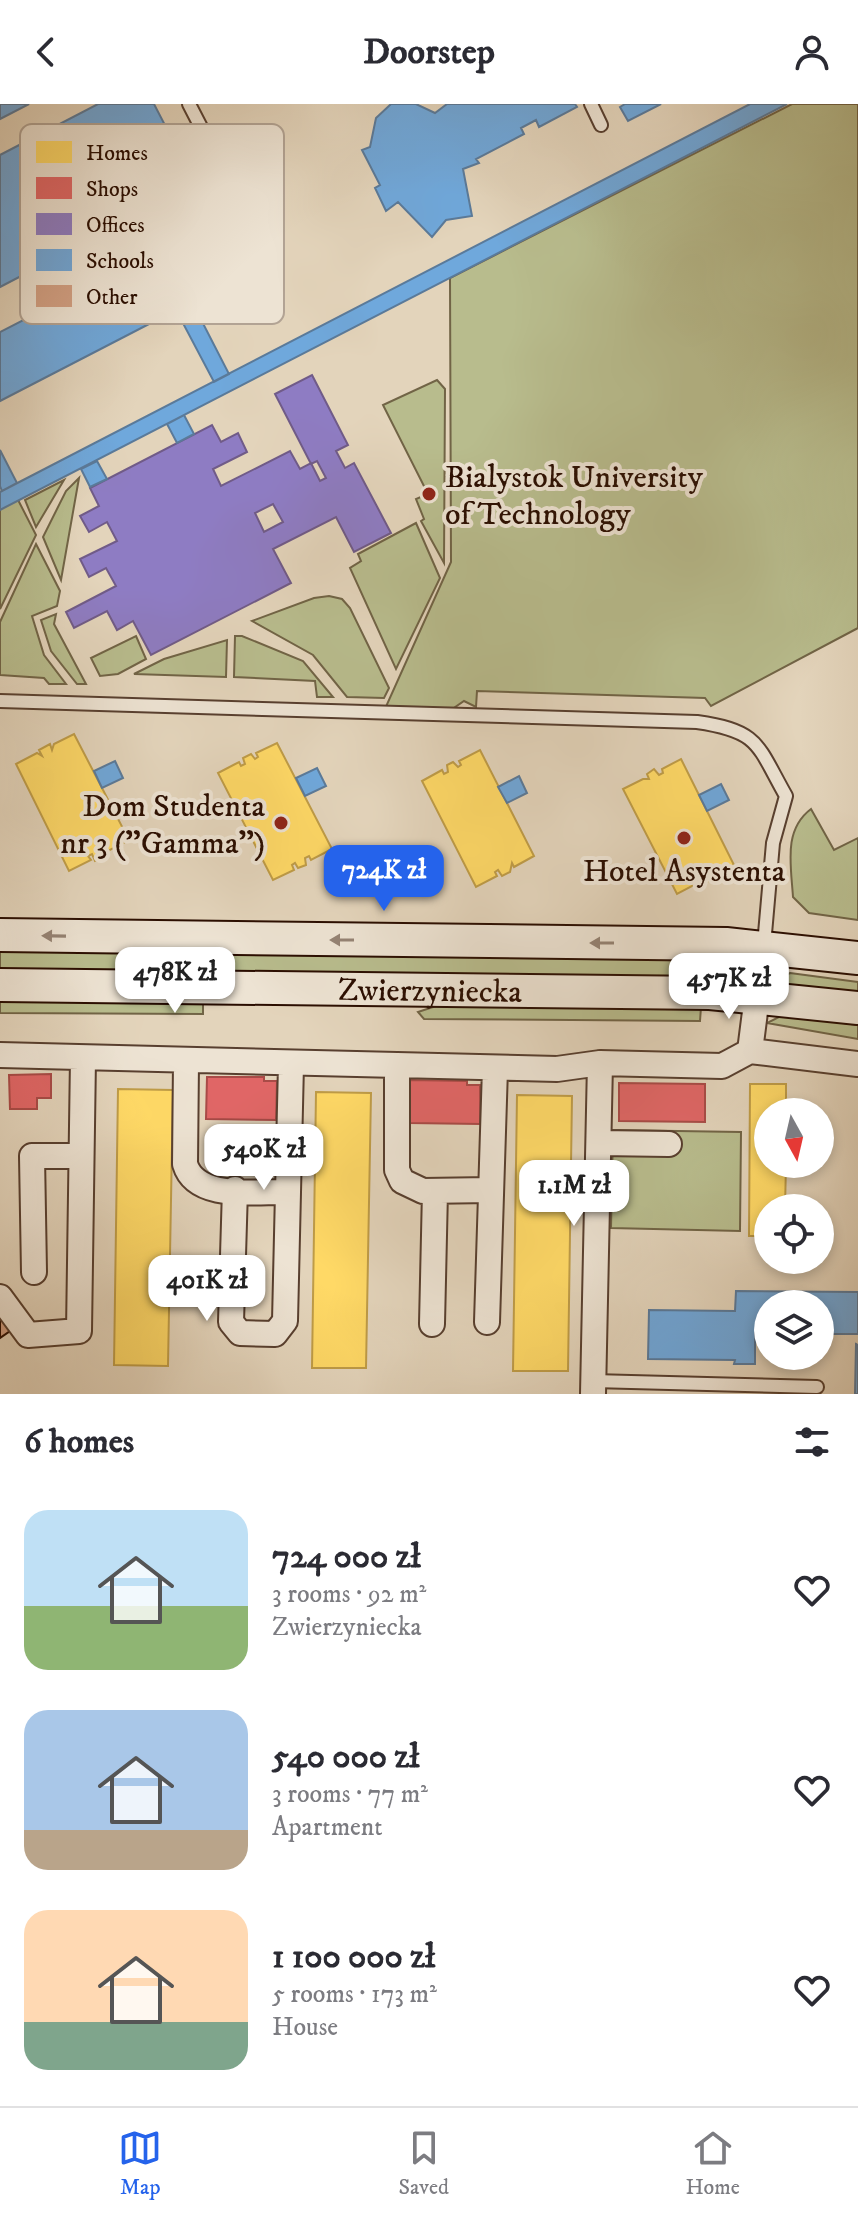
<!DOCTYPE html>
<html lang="en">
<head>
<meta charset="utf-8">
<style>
  :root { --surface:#fff; --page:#f2f2f3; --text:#2b2b33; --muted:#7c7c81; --line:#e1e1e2; --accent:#2563eb }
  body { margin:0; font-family:"IM FELL DW Pica",serif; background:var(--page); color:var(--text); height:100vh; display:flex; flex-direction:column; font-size:30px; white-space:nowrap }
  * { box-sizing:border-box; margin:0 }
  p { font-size:26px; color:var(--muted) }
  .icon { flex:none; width:44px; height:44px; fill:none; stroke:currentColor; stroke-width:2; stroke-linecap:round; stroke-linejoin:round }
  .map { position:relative; height:1290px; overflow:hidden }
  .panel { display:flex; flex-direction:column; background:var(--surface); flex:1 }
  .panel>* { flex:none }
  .needle { width:52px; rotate:172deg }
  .buttons { position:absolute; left:754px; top:994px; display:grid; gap:16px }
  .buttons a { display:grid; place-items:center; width:80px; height:80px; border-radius:50%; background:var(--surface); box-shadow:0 4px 12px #0003; font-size:40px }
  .price { position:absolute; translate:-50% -68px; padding:0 18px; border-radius:16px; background:#fff; color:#222; font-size:26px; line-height:52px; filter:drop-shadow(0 2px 4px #0008) }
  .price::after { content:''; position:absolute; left:50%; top:48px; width:24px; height:18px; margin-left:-12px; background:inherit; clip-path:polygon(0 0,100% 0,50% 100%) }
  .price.on { background:var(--accent); color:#fff }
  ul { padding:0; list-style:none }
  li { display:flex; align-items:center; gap:24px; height:200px; padding:0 24px }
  li span { display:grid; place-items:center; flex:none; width:224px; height:160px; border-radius:24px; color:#555 }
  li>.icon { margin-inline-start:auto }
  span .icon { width:96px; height:96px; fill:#fffc; stroke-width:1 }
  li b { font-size:34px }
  h2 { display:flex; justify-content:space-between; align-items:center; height:96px; padding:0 24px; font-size:34px }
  header { display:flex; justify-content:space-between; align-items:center; height:104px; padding:0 24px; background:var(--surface); font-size:36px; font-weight:800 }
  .tab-bar { display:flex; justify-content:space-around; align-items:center; height:112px; border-top:2px solid var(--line); background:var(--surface); font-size:22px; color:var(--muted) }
  .tab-bar a { display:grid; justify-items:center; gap:4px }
  .tab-bar .on { color:var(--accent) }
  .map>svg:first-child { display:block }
  .green { fill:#b8bc8d; stroke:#716446; stroke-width:2 }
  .homes { fill:#ffd966; stroke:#bf9c47; stroke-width:2 }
  .shops { fill:#e06666; stroke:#a94b47; stroke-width:2 }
  .offices { fill:#8e7cc3; stroke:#705b88; stroke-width:2; fill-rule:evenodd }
  .schools { fill:#6fa8dc; stroke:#5a7a9a; stroke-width:2 }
  .building { fill:#d2a084; stroke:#2a0d00; stroke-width:2 }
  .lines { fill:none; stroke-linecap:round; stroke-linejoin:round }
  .service-casing { stroke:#583f2f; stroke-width:16 }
  .minor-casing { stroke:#583f2f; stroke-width:28 }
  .secondary-casing { stroke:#2a0d00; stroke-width:36 }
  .service { stroke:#ede3d3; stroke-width:12 }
  .minor { stroke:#ede3d3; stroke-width:24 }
  .secondary { stroke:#ede3d3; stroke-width:32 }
  .oneway { fill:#958374 }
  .poi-dot { fill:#8f2418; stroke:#ede3d3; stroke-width:3 }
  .labels { text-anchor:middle; stroke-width:8; stroke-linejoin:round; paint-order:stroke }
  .poi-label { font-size:32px; fill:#2a0d00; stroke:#ede3d3; text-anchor:start }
  .street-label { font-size:32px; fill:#2a0d00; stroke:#ede3d3 }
  .key { fill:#ede3d3; stroke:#b2a394; stroke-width:2 }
  .key-label { font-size:22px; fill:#2a0d00 }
</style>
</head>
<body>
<header><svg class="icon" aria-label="back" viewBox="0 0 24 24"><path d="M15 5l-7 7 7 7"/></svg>Doorstep<svg class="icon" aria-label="person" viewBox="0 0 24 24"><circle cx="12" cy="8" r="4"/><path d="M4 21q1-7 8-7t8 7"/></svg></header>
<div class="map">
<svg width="858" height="1290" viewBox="0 0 858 1290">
  <rect width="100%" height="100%" fill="#e3d4bb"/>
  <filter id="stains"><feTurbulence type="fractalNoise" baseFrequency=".0025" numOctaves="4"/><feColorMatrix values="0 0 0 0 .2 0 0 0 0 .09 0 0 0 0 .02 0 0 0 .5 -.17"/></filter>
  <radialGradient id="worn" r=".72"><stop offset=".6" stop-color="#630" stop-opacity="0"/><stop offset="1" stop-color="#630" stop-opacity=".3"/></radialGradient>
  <!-- green -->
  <path class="green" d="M 792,0 L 858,0 L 858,524 L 711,602 L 705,594 L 477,587 L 476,603 L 464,597 L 448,608 L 384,607 L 451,458 L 450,174 Z
    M 437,276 L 445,285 L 444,459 L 421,417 L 424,415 L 416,395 L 428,390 L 383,301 Z
    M 79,374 L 61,476 L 43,433 L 66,387 Z
    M 64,376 L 36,423 L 25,396 Z
    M 15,390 L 36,431 L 0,505 L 0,399 Z
    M 416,419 L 440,474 L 396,565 L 350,464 L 361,457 L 358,450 Z
    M 36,440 L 60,487 L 57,502 L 32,512 L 44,551 L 66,580 L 49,580 L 44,574 L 0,571 L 0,518 Z
    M 329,492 L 342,495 L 350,504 L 389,584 L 384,594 L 347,593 L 313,551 L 252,517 L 314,494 Z
    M 56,510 L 54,520 L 86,580 L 77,580 L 51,547 L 41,516 Z
    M 136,532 L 146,555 L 118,570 L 100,572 L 91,554 Z
    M 235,532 L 242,532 L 303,557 L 333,593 L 317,593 L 315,577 L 234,573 Z
    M 227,536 L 226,573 L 134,570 L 164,555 Z
    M 811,705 L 834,746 L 858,734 L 858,816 L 809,809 L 793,793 C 791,761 783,726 811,705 Z
    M 0,845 L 204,848 L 203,869 L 0,867 Z
    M 217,848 L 703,855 L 703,874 L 216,869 Z
    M 790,869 L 858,878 L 858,891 L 786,882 L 781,875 Z
    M 0,896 L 203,896 L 203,910 L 0,909 Z
    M 442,900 L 701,903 L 700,917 L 424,915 L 418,908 Z
    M 783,911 L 858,921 L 858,935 L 767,919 Z
    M 613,1026 L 741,1028 L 740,1127 L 611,1124 Z"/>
  <!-- homes -->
  <path class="homes" d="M 74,630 L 129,736 L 108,747 L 106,743 L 102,745 L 105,752 L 95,757 L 92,750 L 88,752 L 91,756 L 69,767 L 16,660 L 37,649 L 42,652 L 39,646 L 50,640 L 52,646 L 54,640 Z
    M 277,639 L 332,745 L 311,756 L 309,752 L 305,754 L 306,761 L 298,764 L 295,759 L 292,761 L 294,766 L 273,776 L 218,669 L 239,658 L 241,662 L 245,660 L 243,654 L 251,650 L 255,655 L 258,653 L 256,649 Z
    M 480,646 L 534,752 L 514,763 L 512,759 L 510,768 L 502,772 L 498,766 L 495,768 L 497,772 L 476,783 L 422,677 L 442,666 L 444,670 L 448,668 L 447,661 L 453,658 L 458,663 L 461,661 L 459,657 Z
    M 681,655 L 734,761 L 716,770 L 714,766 L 709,769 L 711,775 L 704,780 L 700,774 L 695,776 L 696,780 L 677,790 L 623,685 L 643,675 L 649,675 L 647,670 L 654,665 L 659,671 L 663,669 L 662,665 Z
    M 750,980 L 786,980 L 786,1008 L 768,1008 L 768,1060 L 786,1060 L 785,1104 L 768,1104 L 768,1132 L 749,1132 Z
    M 118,985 L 173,986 L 168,1262 L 114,1261 Z
    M 316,988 L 371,989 L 366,1264 L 312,1264 Z
    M 517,991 L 572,992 L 568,1267 L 513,1267 Z"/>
  <!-- shops -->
  <path class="shops" d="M 51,970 L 51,994 L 37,994 L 37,1005 L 10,1005 L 9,971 Z
    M 207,973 L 264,973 L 264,977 L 277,977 L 276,1016 L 206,1015 Z
    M 410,976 L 467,977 L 467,981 L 480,981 L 480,1020 L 409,1019 Z
    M 619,979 L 705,980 L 705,1018 L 619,1017 Z"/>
  <!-- offices -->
  <path class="offices" d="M 312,271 L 348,341 L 336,347 L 345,364 L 354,359 L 391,429 L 354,448 L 336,413 L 273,445 L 291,479 L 151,551 L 133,517 L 117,526 L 107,507 L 74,524 L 66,508 L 116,482 L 106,464 L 89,473 L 80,455 L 117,437 L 107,418 L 89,428 L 80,412 L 99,402 L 90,384 L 212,321 L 221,338 L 238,329 L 247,348 L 213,365 L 221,382 L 290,347 L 300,365 L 311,359 L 320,377 L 326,374 L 317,357 L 311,360 L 275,290 ZM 273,400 L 283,418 L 264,428 L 255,409 Z"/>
  <!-- schools -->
  <path class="schools" d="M 0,0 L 29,0 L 0,15 Z
    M 98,0 L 154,0 L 196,81 L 134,113 L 153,149 L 212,119 L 240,173 L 0,297 L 0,228 L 144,154 L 125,118 L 0,183 L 0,51 Z
    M 391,0 L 416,0 L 435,9 L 447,0 L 575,0 L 577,3 L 539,23 L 536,16 L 521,24 L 524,30 L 476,55 L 479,59 L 463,65 L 472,112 L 446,116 L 432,133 L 398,98 L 386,107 L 375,84 L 380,81 L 362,46 L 370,43 L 376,14 Z
    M 625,0 L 661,0 L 628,17 L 620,3 Z
    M 750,0 L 787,0 L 0,406 L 0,388 Z
    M 192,198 L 229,270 L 214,278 L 176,206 Z
    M 184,311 L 194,330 L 177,339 L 167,320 Z
    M 0,346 L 17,379 L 2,387 L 0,382 Z
    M 97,357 L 107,375 L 90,383 L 81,365 Z
    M 115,657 L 123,674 L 102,684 L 94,667 Z
    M 317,664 L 326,682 L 305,692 L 296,674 Z
    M 519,672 L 527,689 L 507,699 L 498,683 Z
    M 721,680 L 729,696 L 707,707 L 699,691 Z
    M 736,1187 L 858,1188 L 858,1230 L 820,1230 L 820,1200 L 768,1200 L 768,1229 L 755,1229 L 755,1260 L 734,1260 L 735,1256 L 648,1255 L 649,1206 L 735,1207 Z
    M 856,1240 L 858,1241 L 858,1290 L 855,1290 Z"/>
  <!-- building -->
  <path class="building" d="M 0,1208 L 13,1225 L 0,1234 Z"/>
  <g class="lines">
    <defs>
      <path id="service" d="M 591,0 L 601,21
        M 160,128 L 234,87 L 189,0
        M 0,597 L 697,618 C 760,627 757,641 786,692 L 773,739 L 764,841
        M 593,1277 L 817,1283"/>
      <path id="minor" d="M 750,947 L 757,892
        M 0,951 L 557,965 L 600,959 L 722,962 L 750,947 L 858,960
        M 186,958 L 185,1060 C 196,1097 256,1087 288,1088
        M 397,962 L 397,1066 L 402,1077 L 423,1087 L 490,1086
        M 600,1039 L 669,1040
        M 235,1085 L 231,1218 L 240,1229 L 275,1230 L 285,1217 L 291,960
        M 34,1168 L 32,1052 L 81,1052
        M 0,1193 L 28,1231 L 79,1227 L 83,954
        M 487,1218 L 495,964
        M 432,1220 L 435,1087
        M 593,1290 L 600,959"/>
      <g id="secondary">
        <path d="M 0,831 L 726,840 L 858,854"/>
        <path id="s1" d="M 0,881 L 710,889 L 858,904"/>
      </g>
    </defs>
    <!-- service casing -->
    <use href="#service" class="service-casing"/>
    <!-- minor casing -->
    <use href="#minor" class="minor-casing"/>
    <!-- secondary casing -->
    <use href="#secondary" class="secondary-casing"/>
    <!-- service -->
    <use href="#service" class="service"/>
    <!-- minor -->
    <use href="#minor" class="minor"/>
    <!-- secondary -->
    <use href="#secondary" class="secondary"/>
  </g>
  <!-- one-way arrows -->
  <defs><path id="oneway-solid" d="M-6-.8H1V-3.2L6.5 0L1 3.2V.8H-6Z" transform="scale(2)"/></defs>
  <g class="oneway">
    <use href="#oneway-solid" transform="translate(54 832) rotate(-179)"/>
    <use href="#oneway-solid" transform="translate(342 836) rotate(-180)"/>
    <use href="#oneway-solid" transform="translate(602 839) rotate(-180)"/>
  </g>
  <!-- markers -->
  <g class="poi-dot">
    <circle cx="429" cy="390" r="8"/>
    <circle cx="281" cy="719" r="8"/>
    <circle cx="684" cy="734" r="8"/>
  </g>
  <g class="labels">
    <!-- poi labels -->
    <g class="poi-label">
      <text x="445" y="383">Bialystok University<tspan x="445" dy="37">of Technology</tspan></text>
      <text x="265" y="712" text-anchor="end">Dom Studenta<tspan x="265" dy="37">nr 3 ("Gamma")</tspan></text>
      <text x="684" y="777" text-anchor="middle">Hotel Asystenta</text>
    </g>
    <!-- street labels -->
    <g class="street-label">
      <text dy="11" stroke="none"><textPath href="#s1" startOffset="430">Zwierzyniecka</textPath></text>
    </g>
  </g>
  <!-- legend -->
  <rect x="20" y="20" width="264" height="200" rx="12" class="key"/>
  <rect x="36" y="37" width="36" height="22" fill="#ffd966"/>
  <rect x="36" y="73" width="36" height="22" fill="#e06666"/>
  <rect x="36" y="109" width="36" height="22" fill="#8e7cc3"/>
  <rect x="36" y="145" width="36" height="22" fill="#6fa8dc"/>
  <rect x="36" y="181" width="36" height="22" fill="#d2a084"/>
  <g class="key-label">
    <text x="86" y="56">Homes</text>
    <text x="86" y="92">Shops</text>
    <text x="86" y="128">Offices</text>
    <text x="86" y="164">Schools</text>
    <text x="86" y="200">Other</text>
  </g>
  <rect width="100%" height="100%" filter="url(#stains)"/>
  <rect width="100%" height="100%" fill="url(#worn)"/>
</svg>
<div class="buttons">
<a><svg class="needle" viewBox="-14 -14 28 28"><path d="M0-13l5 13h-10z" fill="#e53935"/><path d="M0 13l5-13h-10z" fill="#7c7c81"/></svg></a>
<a><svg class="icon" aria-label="locate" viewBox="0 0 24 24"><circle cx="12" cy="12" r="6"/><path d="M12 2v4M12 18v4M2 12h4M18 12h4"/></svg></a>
<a><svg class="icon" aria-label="layers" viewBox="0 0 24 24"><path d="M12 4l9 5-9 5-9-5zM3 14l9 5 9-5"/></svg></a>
</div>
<b class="price on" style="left:384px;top:809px">724K zł</b>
<b class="price" style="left:175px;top:911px">478K zł</b>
<b class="price" style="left:729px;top:917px">457K zł</b>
<b class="price" style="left:264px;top:1088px">540K zł</b>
<b class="price" style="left:574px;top:1124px">1.1M zł</b>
<b class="price" style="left:207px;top:1219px">401K zł</b>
</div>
<section class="panel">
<h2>6 homes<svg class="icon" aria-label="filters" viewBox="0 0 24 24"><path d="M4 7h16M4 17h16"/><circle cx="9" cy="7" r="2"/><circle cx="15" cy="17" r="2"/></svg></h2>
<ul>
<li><span style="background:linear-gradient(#bfe0f5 60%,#8fb573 0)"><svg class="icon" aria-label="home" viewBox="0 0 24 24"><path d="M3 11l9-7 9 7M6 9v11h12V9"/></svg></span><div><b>724 000 zł</b><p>3 rooms · 92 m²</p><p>Zwierzyniecka</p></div><svg class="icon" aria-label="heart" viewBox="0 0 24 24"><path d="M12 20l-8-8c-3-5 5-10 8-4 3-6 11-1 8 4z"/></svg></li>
<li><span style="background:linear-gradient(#a9c7e8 75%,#b9a48a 0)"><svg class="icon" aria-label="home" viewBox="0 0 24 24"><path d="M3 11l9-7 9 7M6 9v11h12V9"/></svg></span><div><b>540 000 zł</b><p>3 rooms · 77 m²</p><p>Apartment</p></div><svg class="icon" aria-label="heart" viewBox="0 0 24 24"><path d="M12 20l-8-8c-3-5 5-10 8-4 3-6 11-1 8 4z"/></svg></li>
<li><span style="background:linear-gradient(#ffd9b3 70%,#7fa58c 0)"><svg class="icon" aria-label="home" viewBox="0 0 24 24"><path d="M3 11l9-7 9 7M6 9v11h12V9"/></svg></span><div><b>1 100 000 zł</b><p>5 rooms · 173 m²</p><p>House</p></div><svg class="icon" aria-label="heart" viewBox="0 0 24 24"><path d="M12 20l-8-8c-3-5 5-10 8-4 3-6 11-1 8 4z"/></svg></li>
</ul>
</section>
<nav class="tab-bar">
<a class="on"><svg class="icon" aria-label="map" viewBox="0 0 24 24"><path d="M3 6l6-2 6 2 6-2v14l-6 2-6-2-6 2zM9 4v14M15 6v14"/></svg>Map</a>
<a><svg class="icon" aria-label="saved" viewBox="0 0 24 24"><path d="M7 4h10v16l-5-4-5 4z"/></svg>Saved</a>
<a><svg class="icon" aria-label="home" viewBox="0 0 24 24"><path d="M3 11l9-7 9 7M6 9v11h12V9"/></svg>Home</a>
</nav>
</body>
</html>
